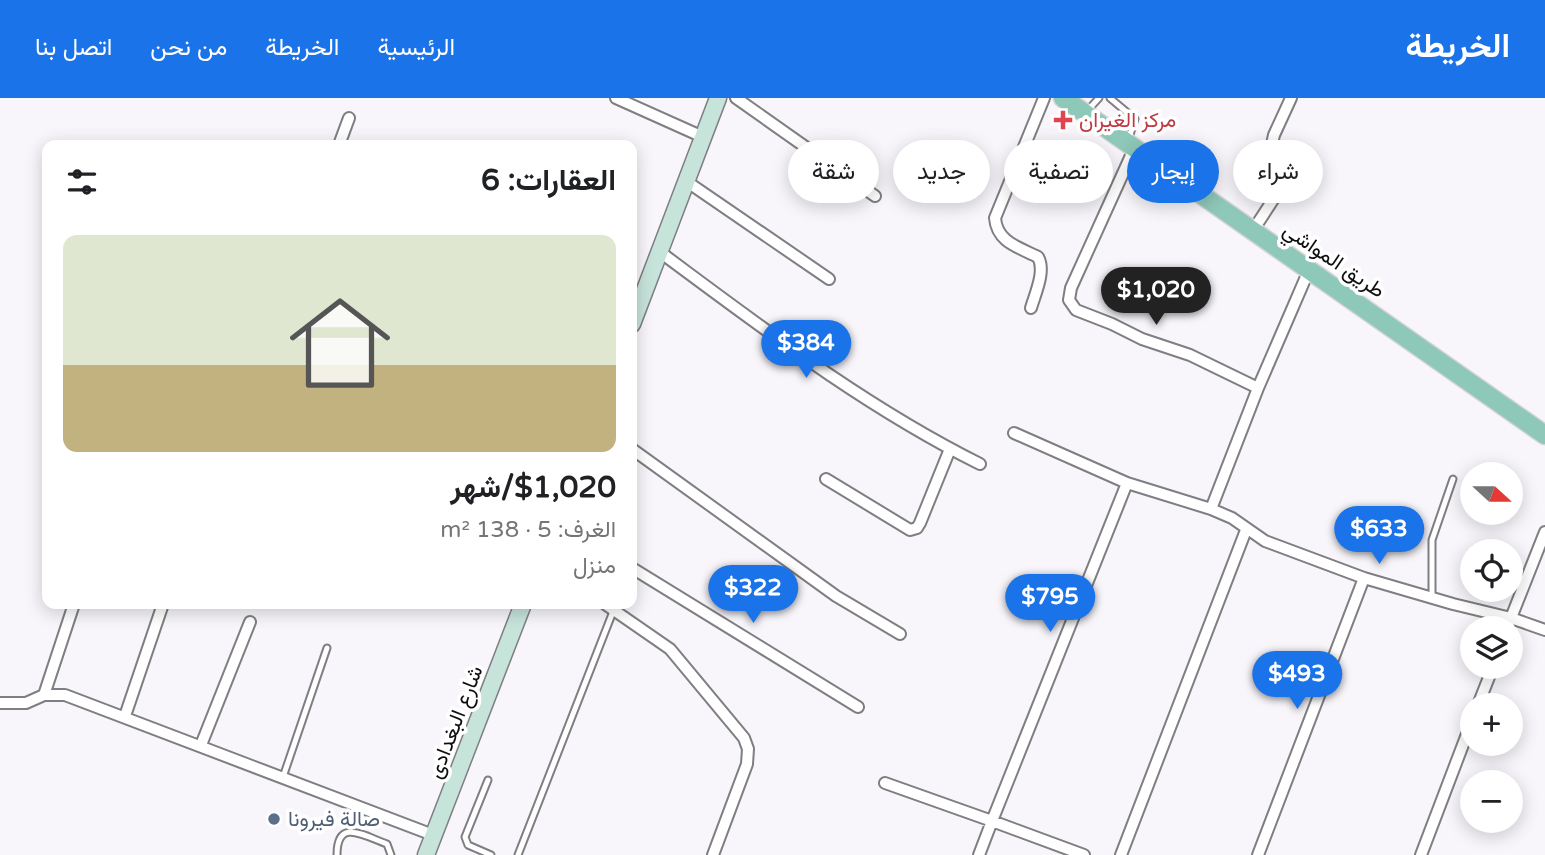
<!DOCTYPE html>
<html lang="ar">
<head>
<meta charset="utf-8">
<style>
  :root { --surface:#fff; --page:#f6f6f6; --text:#202124; --muted:#757577; --line:#e0e0e0; --accent:#1a73e8 }
  body { margin:0; font-family:"Varela Round",Vazirmatn,sans-serif; background:var(--page); color:var(--text); direction:rtl; height:100vh; display:flex; flex-direction:column; font-size:26px; white-space:nowrap }
  * { box-sizing:border-box; margin:0 }
  p { font-size:23px; color:var(--muted) }
  .icon { flex:none; width:38px; height:38px; fill:none; stroke:currentColor; stroke-width:2; stroke-linecap:round; stroke-linejoin:round }
  .map { position:relative; flex:1; overflow:hidden; direction:ltr }
  .side { position:absolute; left:42px; top:42px; width:595px; height:469px; display:flex; flex-direction:column; background:var(--surface); border-radius:14px; box-shadow:0 4px 18px #0003; direction:rtl }
  .side>* { flex:none }
  .hud { position:absolute; left:658px; top:42px; width:665px; height:63px; direction:rtl; display:flex; gap:14px }
  .needle { width:46px; rotate:111deg }
  .buttons { position:absolute; left:1460px; top:364px; display:grid; gap:14px }
  .buttons a { display:grid; place-items:center; width:63px; height:63px; border-radius:50%; background:var(--surface); box-shadow:0 4px 18px #0003; font-size:35px }
  .price { position:absolute; translate:-50% -60px; padding:0 16px; border-radius:24px; background:var(--accent); color:#fff; font-size:23px; line-height:46px; filter:drop-shadow(0 2px 4px #0008) }
  .price::after { content:''; position:absolute; left:50%; top:42px; width:21px; height:16px; margin-left:-10px; background:inherit; clip-path:polygon(0 0,100% 0,50% 100%) }
  .price.on { background:#222; color:#fff }
  ul { padding:0; list-style:none }
  li { display:grid; align-content:center; gap:14px; height:371px; padding:0 21px }
  li+li { border-top:2px solid var(--line) }
  li span { display:grid; place-items:center; height:217px; border-radius:14px; color:#555 }
  li>.icon { margin-inline-start:auto }
  span .icon { width:126px; height:126px; fill:#fffc; stroke-width:1 }
  li b { font-size:30px }
  h2 { display:flex; justify-content:space-between; align-items:center; height:84px; padding:0 21px; font-size:30px }
  .tag { padding:0 24px; border-radius:32px; background:var(--surface); box-shadow:0 4px 18px #0003; font-size:24px; line-height:63px }
  .tag.on { background:var(--accent); color:#fff }
  header { display:flex; align-items:center; gap:42px; box-sizing:border-box; height:98px; padding:0 35px; background:var(--accent); color:#fff }
  header strong { font-size:33px }
  nav { display:flex; gap:38px; margin-inline-start:auto; font-size:24px }
  .map>svg:first-child { display:block }
  .lines { fill:none; stroke-linecap:round; stroke-linejoin:round }
  .lane-casing { stroke:#7f7e82; stroke-width:9 }
  .street-casing { stroke:#7f7e82; stroke-width:14 }
  .secondary-casing { stroke:#7f7e82; stroke-width:19 }
  .primary-casing { stroke:#d4d4d4; stroke-width:21 }
  .lane { stroke:#fff; stroke-width:5 }
  .street { stroke:#fff; stroke-width:10 }
  .secondary { stroke:#c7e4db; stroke-width:16 }
  .primary { stroke:#8ec8b8; stroke-width:18 }
  .health-dot { fill:#e0444e; stroke:#fff; stroke-width:2.5 }
  .service-dot { fill:#5c6f8a; stroke:#fff; stroke-width:2.5 }
  .labels { text-anchor:middle; stroke-width:7; stroke-linejoin:round; paint-order:stroke }
  .health-label { font-size:21px; fill:#be3a42; stroke:#fff; text-anchor:start }
  .street-label { font-size:21px; fill:#0e0e0f; stroke:#fff }
  .service-label { font-size:21px; fill:#4e5e75; stroke:#fff; text-anchor:start }
</style>
</head>
<body>
<header>
<strong>الخريطة</strong>
<nav><a>الرئيسية</a><a>الخريطة</a><a>من نحن</a><a>اتصل بنا</a></nav>
</header>
<div class="map">
<svg width="1545" height="757" viewBox="0 0 1545 757">
  <rect width="100%" height="100%" fill="#f8f6fb"/>
  <g class="lines">
    <defs>
      <path id="lane" d="M 1110,0 L 1135,21 L 1129,40
        M 1087,13 L 1099,0
        M 1432,499 L 1432,442 L 1453,381
        M 283,679 L 327,550
        M 488,682 L 465,739 L 468,747 L 491,757
        M 337,757 C 337,719 364,738 387,746 L 391,757
        M 518,757 L 614,511"/>
      <path id="street" d="M 616,0 L 703,39
        M 736,0 L 875,98
        M 339,47 L 349,20
        M 1134,51 L 1071,190 L 1069,202 L 1076,212 L 1112,226 L 1142,241 L 1190,257 L 1258,290
        M 686,83 L 829,181
        M 1252,134 L 1282,88 L 1283,75 L 1272,46 L 1274,37 L 1291,0
        M 660,154 C 764,231 864,308 980,366
        M 1031,210 C 1035,196 1046,173 1038,159 C 1018,149 997,144 995,120 L 1044,0
        M 1014,335 L 1127,385
        M 632,351 L 836,498 L 900,536
        M 826,381 L 910,432 L 917,430 L 920,425 L 950,351
        M 1211,411 L 1258,290 L 1309,172
        M 632,470 L 858,609
        M 605,506 L 670,551 L 744,640 L 748,651 L 747,666 L 713,757
        M 1507,530 L 1545,434
        M 44,597 L 74,506
        M 0,605 L 26,605 L 44,597 L 65,597 L 433,737
        M 1478,607 L 1493,569
        M 125,618 L 163,506
        M 201,647 L 250,524
        M 885,685 L 992,723 L 1127,385 L 1211,411 L 1232,420 L 1265,443 L 1364,480 L 1453,506 L 1511,520 L 1545,532
        M 979,757 L 992,723 L 1084,757
        M 1121,757 L 1246,432
        M 1258,757 L 1364,480
        M 1421,757 L 1472,623"/>
      <path id="secondary" d="M 632,226 L 718,0
        M 426,757 L 523,506"/>
      <path id="primary" d="M 1063,0 L 1545,337"/>
    </defs>
    <!-- lane casing -->
    <use href="#lane" class="lane-casing"/>
    <!-- street casing -->
    <use href="#street" class="street-casing"/>
    <!-- secondary casing -->
    <use href="#secondary" class="secondary-casing"/>
    <!-- primary casing -->
    <use href="#primary" class="primary-casing"/>
    <!-- lane -->
    <use href="#lane" class="lane"/>
    <!-- street -->
    <use href="#street" class="street"/>
    <!-- secondary -->
    <use href="#secondary" class="secondary"/>
    <!-- primary -->
    <use href="#primary" class="primary"/>
  </g>
  <!-- markers -->
  <path class="health-dot" d="M1059.5 11.5h7v7h7v7h-7v7h-7v-7h-7v-7h7z"/>
  <circle class="service-dot" cx="274" cy="721" r="7"/>
  <g class="labels">
    <!-- health labels -->
    <g class="health-label">
      <text x="1079" y="29">مركز الغيران</text>
    </g>
    <!-- street labels -->
    <g class="street-label">
      <text transform="translate(1334 162) rotate(34)" y="7">طريق المواشي</text>
      <text transform="translate(455 624) rotate(-69)" y="7">شارع البغدادى</text>
    </g>
    <!-- service labels -->
    <g class="service-label">
      <text x="288" y="728">صالة فيرونا</text>
    </g>
  </g>
</svg>
<div class="buttons">
<a><svg class="needle" viewBox="-14 -14 28 28"><path d="M0-13l5 13h-10z" fill="#e53935"/><path d="M0 13l5-13h-10z" fill="#757577"/></svg></a>
<a><svg class="icon" aria-label="locate" viewBox="0 0 24 24"><circle cx="12" cy="12" r="6"/><path d="M12 2v4M12 18v4M2 12h4M18 12h4"/></svg></a>
<a><svg class="icon" aria-label="layers" viewBox="0 0 24 24"><path d="M12 4l9 5-9 5-9-5zM3 14l9 5 9-5"/></svg></a>
<a>+</a>
<a>−</a>
</div>
<b class="price on" style="left:1156px;top:229px">$1,020</b>
<b class="price" style="left:806px;top:282px">$384</b>
<b class="price" style="left:1379px;top:468px">$633</b>
<b class="price" style="left:753px;top:527px">$322</b>
<b class="price" style="left:1050px;top:536px">$795</b>
<b class="price" style="left:1297px;top:613px">$493</b>
<div class="hud">
<a class="tag">شراء</a>
<a class="tag on">إيجار</a>
<a class="tag">تصفية</a>
<a class="tag">جديد</a>
<a class="tag">شقة</a>
</div>
<section class="side">
<h2>العقارات: 6<svg class="icon" aria-label="filters" viewBox="0 0 24 24"><path d="M4 7h16M4 17h16"/><circle cx="9" cy="7" r="2"/><circle cx="15" cy="17" r="2"/></svg></h2>
<ul>
<li><span style="background:linear-gradient(#dfe7d0 60%,#c2b280 0)"><svg class="icon" aria-label="home" viewBox="0 0 24 24"><path d="M3 11l9-7 9 7M6 9v11h12V9"/></svg></span><div><b>$1,020/شهر</b><p>الغرف: 5 · 138 m²</p><p>منزل</p></div></li>
</ul>
</section>
</div>
</body>
</html>
